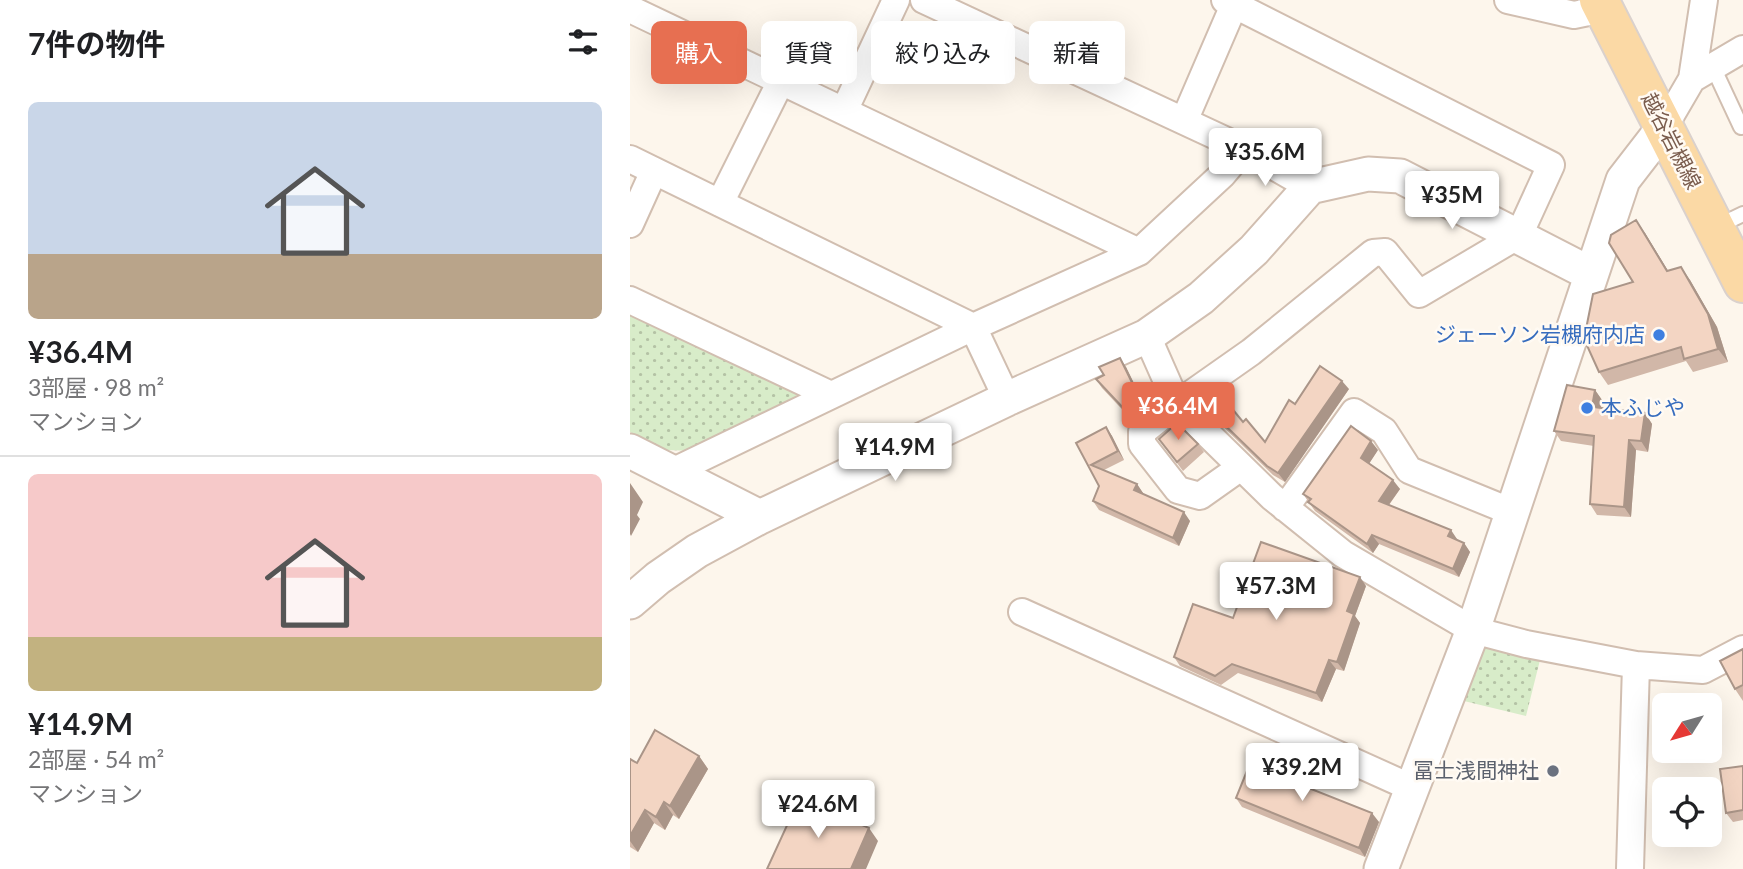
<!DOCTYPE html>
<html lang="ja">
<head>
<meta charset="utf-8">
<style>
  :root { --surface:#fff; --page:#f2f2f2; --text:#202124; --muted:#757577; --line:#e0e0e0; --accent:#e76f51 }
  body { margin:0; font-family:Lato,"Noto Sans JP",sans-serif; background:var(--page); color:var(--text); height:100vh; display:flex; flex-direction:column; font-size:26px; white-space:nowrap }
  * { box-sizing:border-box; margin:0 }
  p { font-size:23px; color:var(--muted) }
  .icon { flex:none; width:38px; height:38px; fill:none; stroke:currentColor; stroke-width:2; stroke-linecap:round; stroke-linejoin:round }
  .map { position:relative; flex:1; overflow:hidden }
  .side { display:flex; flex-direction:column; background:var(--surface); width:630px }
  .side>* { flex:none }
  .guide { position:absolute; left:21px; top:21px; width:665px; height:63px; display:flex; gap:14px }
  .needle { width:46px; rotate:233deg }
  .fabs { position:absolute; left:1022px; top:693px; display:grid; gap:14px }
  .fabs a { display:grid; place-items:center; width:70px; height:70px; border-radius:10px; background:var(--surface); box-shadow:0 7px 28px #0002; font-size:35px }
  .price { position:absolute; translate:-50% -60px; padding:0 16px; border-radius:7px; background:#fff; color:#222; font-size:23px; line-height:46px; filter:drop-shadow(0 2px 4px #0008) }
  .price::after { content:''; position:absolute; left:50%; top:42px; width:21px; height:16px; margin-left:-10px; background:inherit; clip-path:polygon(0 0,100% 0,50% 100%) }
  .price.selected { background:var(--accent); color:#fff }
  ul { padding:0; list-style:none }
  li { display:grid; align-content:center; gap:14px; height:371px; padding:0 28px }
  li+li { border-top:2px solid var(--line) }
  li span { display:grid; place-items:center; height:217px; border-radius:10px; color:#555 }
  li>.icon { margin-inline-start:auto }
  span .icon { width:126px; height:126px; fill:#fffc; stroke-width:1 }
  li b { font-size:30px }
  h2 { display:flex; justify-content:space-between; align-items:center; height:84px; padding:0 28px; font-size:30px }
  .tag { padding:0 24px; border-radius:10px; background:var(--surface); box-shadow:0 7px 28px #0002; font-size:24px; line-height:63px }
  .tag.selected { background:var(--accent); color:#fff }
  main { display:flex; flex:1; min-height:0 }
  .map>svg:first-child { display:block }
  .green { fill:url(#green-dots) }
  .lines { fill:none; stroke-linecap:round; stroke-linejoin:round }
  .service-casing { stroke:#d1beb0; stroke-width:18 }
  .minor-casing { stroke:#d1beb0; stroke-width:30 }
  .tertiary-casing { stroke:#d1beb0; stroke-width:37 }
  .primary-casing { stroke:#dad1cd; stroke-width:42 }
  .service { stroke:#fff; stroke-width:14 }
  .minor { stroke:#fff; stroke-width:26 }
  .tertiary { stroke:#fff; stroke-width:33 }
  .primary { stroke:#fbd9a5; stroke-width:38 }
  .wall { fill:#d1b7a8 }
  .shaded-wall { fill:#aa9588 }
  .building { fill:#f3d5c3; stroke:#aa9588; stroke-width:2 }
  .shop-dot { fill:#3f7fe0; stroke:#fffaf3; stroke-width:2.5 }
  .worship-dot { fill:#6b7280; stroke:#fffaf3; stroke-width:2.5 }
  .labels { text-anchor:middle; stroke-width:5; stroke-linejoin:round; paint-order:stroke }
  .street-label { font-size:21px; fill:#7a5c4d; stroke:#fffaf3 }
  .shop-label { font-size:21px; fill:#366cbe; stroke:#fffaf3; text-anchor:end }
  .worship-label { font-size:21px; fill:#5b616d; stroke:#fffaf3; text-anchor:end }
</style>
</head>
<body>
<main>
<section class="side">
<h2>7件の物件<svg class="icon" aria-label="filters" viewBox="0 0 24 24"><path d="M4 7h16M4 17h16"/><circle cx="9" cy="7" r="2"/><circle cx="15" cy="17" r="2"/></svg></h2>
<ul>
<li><span style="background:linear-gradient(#c9d6e8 70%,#b9a48a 0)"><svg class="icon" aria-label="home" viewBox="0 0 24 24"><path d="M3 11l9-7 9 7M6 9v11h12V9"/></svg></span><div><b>¥36.4M</b><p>3部屋 · 98 m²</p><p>マンション</p></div></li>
<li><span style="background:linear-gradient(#f6c9c9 75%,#c2b280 0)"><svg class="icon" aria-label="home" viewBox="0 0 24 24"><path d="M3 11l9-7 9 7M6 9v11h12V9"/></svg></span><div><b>¥14.9M</b><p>2部屋 · 54 m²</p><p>マンション</p></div></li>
</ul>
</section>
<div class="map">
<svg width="1113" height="869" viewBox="0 0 1113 869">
  <defs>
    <pattern id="green-dots" width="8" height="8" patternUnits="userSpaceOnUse" patternTransform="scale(1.75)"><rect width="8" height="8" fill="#d8ecc9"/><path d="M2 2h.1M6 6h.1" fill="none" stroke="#b4c2a5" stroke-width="1.8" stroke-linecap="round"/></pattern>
  </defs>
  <rect width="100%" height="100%" fill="#fdf6ec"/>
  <!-- green -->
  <path class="green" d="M 0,312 L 166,392 L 167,402 L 62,451 L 37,450 L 0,432 Z
    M 857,638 L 912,652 L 896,716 L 834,701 Z"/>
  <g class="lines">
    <defs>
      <path id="service" d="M 1083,67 L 1111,127
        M 1086,227 L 1113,214"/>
      <path id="minor" d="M 294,0 L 614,149 L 680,187
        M 595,0 L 921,165 L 889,235 L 789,294 L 755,252 L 743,253 L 621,352 L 547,404 L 512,432 L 512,444 L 548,490 L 570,496 L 611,467
        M 878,0 L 944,15 L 973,9
        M 0,9 L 509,252
        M 1062,79 L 1113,49
        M 214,111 L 266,0
        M 554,121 L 604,5
        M 1034,127 L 1062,79 L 1074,0
        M 0,159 L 343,327 L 377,399
        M 90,203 L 151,81
        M 0,224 L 24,171
        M 0,300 L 201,395
        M 517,336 L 547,404 L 642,497 L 713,554 L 843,630 L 896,644 L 1006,665 L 1073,670 L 1113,649
        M 44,471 L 343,327 L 509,252 L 592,175 L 614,149
        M 655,508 L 724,412 L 754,431 L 779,470 L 882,512
        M 392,612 L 782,788
        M 1000,869 L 1006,665"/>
      <path id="tertiary" d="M 0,451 L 130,517
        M 0,602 L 28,578 L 67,551 L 130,517 L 377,399 L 517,336 L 571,298 L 624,250 L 680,187 L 738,174 L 770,176 L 961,274
        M 751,869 L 843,630 L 993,180 L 1034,127"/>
      <path id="primary" d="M 969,0 L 1113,283"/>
    </defs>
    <!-- service casing -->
    <use href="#service" class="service-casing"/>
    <!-- minor casing -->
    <use href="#minor" class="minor-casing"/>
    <!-- tertiary casing -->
    <use href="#tertiary" class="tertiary-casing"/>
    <!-- primary casing -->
    <use href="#primary" class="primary-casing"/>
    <!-- service -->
    <use href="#service" class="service"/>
    <!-- minor -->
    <use href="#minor" class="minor"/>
    <!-- tertiary -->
    <use href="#tertiary" class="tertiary"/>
    <!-- primary -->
    <use href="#primary" class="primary"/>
  </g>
  <!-- wall -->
  <path class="wall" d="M 1015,233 L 1038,271 L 1060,280 L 1087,327 L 1098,362 L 1063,372 L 1056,361 L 978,385 L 969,372 L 1003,282 Z
    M 496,367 L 516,408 L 502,420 L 472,388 L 466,379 Z
    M 719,389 L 655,482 L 643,475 L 577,411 L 571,402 L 635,442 L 665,404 Z
    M 965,390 L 972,400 L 971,408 L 1015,413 L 1022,424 L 1018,452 L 1006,450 L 1001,517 L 967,515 L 960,504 L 964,446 L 931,441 L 924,431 Z
    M 476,427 L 482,436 L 494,460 L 474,470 L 507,484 L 513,493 L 513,494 L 560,521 L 549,546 L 469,510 L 463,501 L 469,486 L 446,443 Z
    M 529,439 L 568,444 L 574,452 L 553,471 Z
    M 748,450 L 739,463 L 770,489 L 759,505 L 834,543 L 840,552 L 829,577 L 749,544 L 743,553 L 685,511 L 673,494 Z
    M 736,586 L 725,616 L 730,623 L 714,671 L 706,669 L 692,702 L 608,673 L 591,685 L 550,666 L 544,657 L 603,618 Z
    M 1113,649 L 1113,701 L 1105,689 Z
    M 69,756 L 78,769 L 49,819 L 43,815 L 35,830 L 24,823 L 8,852 L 0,847 L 0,759 L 7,763 Z
    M 1113,766 L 1113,820 L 1103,822 L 1096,813 Z
    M 681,786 L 680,788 L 749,822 L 735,857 L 612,807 L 606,798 Z"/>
  <!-- shaded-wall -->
  <path class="shaded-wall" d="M 1006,220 L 1015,233 L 1046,284 L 1037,271 Z
    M 1051,267 L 1060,280 L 1087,327 L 1098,362 L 1088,349 Z
    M 490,358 L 496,367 L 516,408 L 510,399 Z
    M 712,381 L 719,389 L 655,482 L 648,473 Z
    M 965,390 L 972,400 L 969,417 L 962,407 Z
    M 1015,413 L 1022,424 L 1018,452 L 1011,441 Z
    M 476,427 L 482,436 L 494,460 L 488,451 Z
    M 999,440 L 1006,450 L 1001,517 L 994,507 Z
    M 741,441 L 748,450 L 737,467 L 731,458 Z
    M 763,480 L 770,489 L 755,510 L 749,501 Z
    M 0,483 L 13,502 L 7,515 L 10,519 L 1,536 L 0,534 Z
    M 507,484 L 513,493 L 511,499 L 504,490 Z
    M 554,512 L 560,521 L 549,546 L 543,538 Z
    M 821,530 L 827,539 L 824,545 L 818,536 Z
    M 742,535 L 749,544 L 743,553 L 737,544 Z
    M 834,543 L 840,552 L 829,577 L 823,569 Z
    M 730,577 L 736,586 L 725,616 L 730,623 L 714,671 L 707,662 L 717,611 Z
    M 699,660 L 706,669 L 692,702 L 686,693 Z
    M 69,756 L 78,769 L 49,819 L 40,806 Z
    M 675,777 L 681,786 L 678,794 L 671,785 Z
    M 34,802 L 43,815 L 35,830 L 26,817 Z
    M 15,810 L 24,823 L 8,852 L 0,841 L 0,836 Z
    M 742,813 L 749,822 L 735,857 L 729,848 Z
    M 239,828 L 248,841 L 236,869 L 221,869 Z"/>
  <!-- building -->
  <path class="building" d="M 1006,220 L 1037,271 L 1051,267 L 1078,314 L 1088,349 L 1054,359 L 1051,347 L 969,372 L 954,339 L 963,294 L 1003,282 L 979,243 L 981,235 Z
    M 490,358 L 510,399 L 496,411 L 466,379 L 474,375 L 469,367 Z
    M 690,366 L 712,381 L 648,473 L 637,466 L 571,402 L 586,389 L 613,422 L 616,419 L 635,442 L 659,400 L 665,404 Z
    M 937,385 L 965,390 L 962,407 L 1015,413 L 1011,441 L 999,440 L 994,507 L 960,504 L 964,436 L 924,431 Z
    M 547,423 L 568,444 L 547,462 L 529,439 Z
    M 721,426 L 741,441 L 731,458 L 763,480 L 749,501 L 821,530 L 818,536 L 834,543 L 823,569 L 742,535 L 737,544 L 678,502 L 681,499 L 673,494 Z
    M 476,427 L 488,451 L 461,465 L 507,484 L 504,490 L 554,512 L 543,538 L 463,501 L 469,486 L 446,443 Z
    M 631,542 L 730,577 L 717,611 L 724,614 L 707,662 L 699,660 L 686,693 L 602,664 L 585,676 L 544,657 L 563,604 L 603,618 Z
    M 1113,649 L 1113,685 L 1105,689 L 1090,661 Z
    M 25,730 L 69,756 L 40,806 L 34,802 L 26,817 L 15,810 L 0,836 L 0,759 L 7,763 Z
    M 623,756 L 675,777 L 671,785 L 742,813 L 729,848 L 606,798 Z
    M 1113,766 L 1113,810 L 1096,813 L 1090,769 Z
    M 170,797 L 239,828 L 221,869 L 137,869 Z"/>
  <!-- markers -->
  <g class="shop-dot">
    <circle cx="1029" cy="335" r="7"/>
    <circle cx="957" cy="408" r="7"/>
  </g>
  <circle class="worship-dot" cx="923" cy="771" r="7"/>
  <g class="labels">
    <!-- street labels -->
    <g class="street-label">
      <text transform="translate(1041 141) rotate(63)" y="7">越谷岩槻線</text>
    </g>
    <!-- shop labels -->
    <g class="shop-label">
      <text x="1015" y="342">ジェーソン岩槻府内店</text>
      <text x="971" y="415" text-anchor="start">本ふじや</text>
    </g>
    <!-- worship labels -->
    <g class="worship-label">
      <text x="909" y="778">冨士浅間神社</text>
    </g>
  </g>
</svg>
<div class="fabs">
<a><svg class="needle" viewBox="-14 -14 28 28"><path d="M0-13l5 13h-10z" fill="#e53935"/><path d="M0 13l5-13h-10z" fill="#757577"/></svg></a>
<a><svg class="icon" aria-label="locate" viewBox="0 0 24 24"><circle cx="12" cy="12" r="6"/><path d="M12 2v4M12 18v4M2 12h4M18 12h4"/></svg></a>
</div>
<b class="price" style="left:635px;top:188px">¥35.6M</b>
<b class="price" style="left:822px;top:231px">¥35M</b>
<b class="price selected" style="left:548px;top:442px">¥36.4M</b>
<b class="price" style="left:265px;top:483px">¥14.9M</b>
<b class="price" style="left:646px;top:622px">¥57.3M</b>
<b class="price" style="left:672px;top:803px">¥39.2M</b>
<b class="price" style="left:188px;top:840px">¥24.6M</b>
<div class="guide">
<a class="tag selected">購入</a>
<a class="tag">賃貸</a>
<a class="tag">絞り込み</a>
<a class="tag">新着</a>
</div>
</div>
</main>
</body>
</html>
